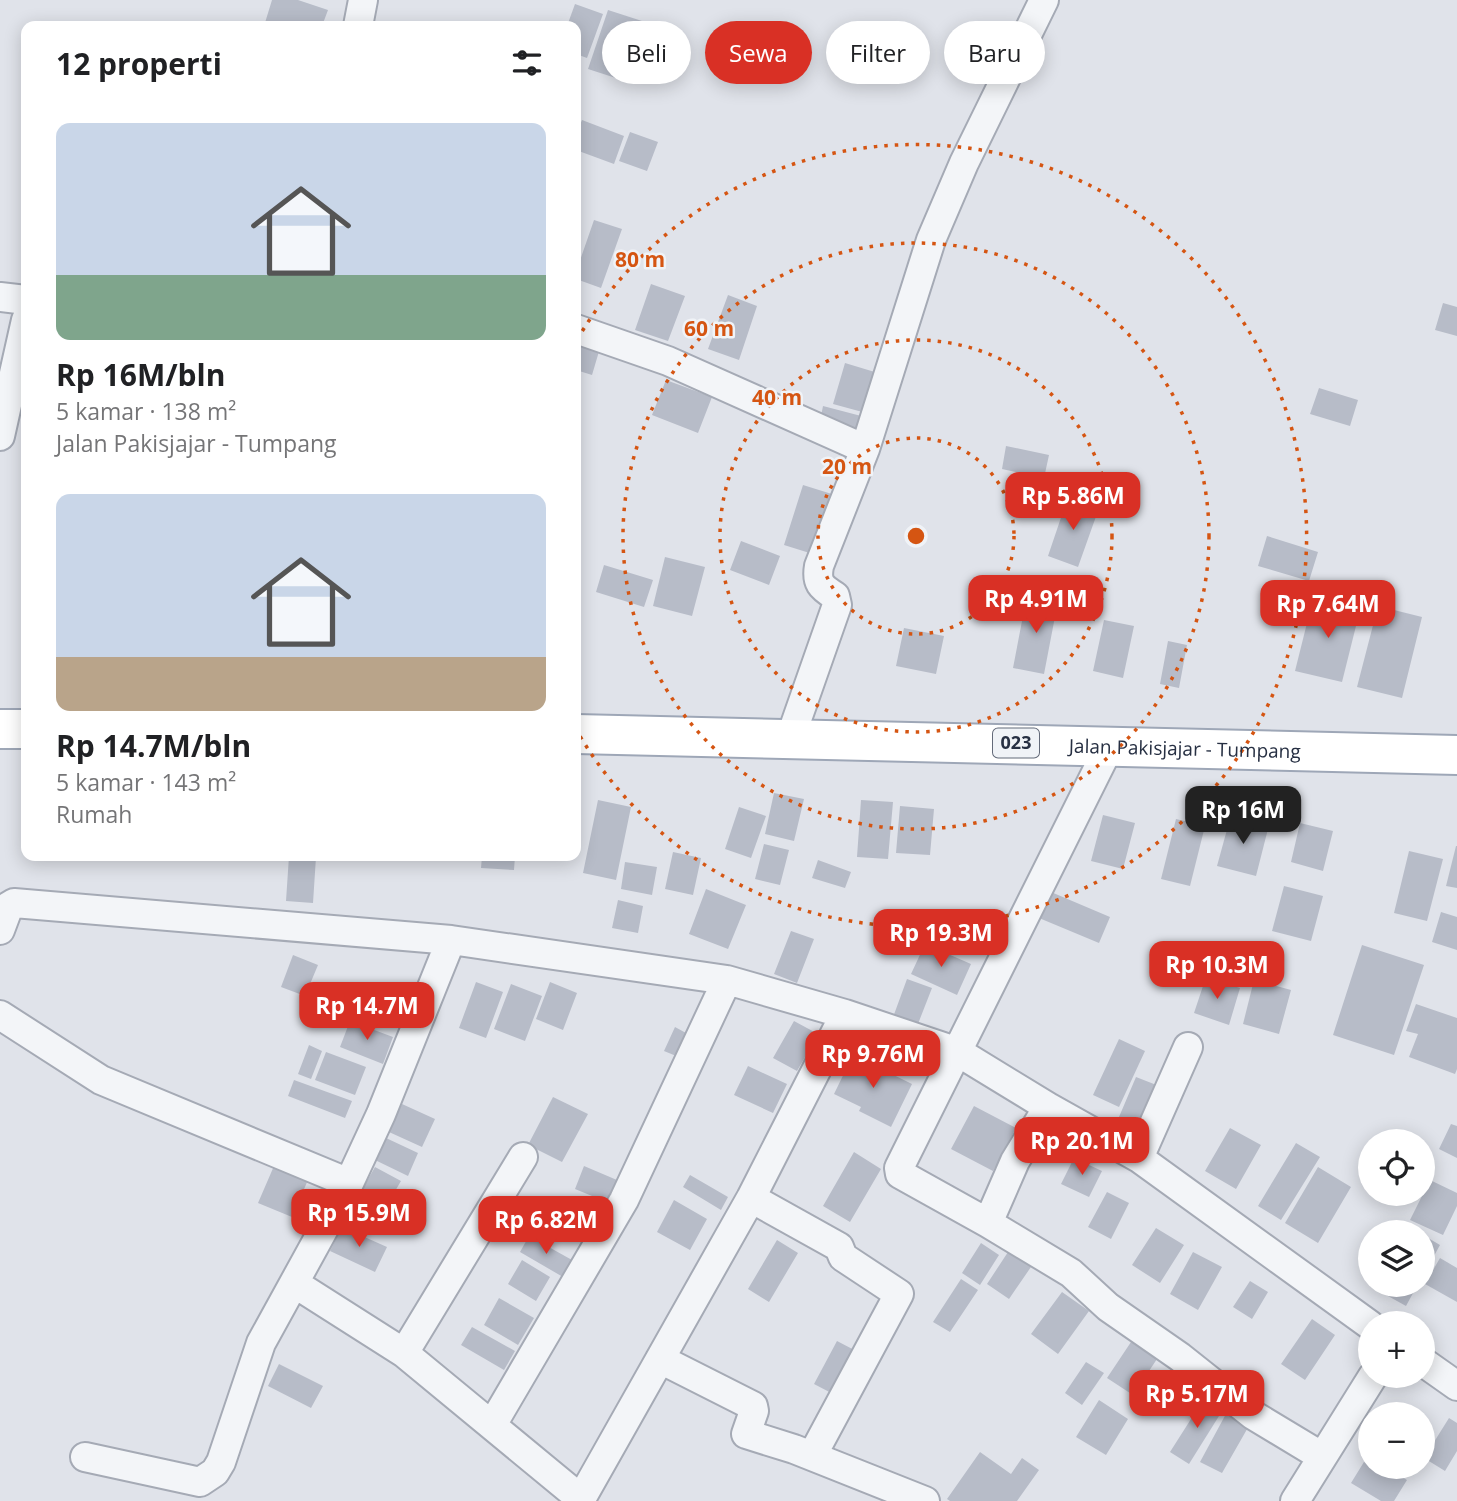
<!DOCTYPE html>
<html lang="id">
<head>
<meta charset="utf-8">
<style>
  :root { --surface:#fff; --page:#f2f2f2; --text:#202124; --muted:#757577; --accent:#d93025 }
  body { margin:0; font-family:"Open Sans",sans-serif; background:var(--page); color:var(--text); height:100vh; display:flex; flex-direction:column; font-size:26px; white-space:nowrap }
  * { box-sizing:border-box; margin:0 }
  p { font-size:23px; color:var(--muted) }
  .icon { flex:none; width:38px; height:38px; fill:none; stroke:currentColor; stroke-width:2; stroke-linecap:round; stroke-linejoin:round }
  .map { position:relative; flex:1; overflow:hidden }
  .side { position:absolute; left:21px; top:21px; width:560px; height:840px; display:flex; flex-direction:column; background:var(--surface); border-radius:14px; box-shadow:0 4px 18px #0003 }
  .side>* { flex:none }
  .top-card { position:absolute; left:602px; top:21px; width:665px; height:63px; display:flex; gap:14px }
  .controls { position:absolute; left:1358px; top:1129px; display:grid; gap:14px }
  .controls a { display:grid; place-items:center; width:77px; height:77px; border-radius:50%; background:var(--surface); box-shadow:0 4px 18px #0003; font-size:35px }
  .price { position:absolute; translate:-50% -60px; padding:0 16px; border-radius:14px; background:var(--accent); color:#fff; font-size:23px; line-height:46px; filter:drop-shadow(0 2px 4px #0008) }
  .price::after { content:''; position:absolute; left:50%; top:42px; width:21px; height:16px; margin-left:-10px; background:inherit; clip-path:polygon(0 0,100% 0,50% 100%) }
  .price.active { background:#222; color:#fff }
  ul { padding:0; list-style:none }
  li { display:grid; align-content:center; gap:14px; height:371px; padding:0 35px }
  li span { display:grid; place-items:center; height:217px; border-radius:14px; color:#555 }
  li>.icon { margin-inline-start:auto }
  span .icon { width:126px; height:126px; fill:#fffc; stroke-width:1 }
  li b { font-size:30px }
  h2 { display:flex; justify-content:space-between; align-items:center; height:84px; padding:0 35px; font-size:30px }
  .tag { padding:0 24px; border-radius:32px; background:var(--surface); box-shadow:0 4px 18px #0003; font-size:24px; line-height:63px }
  .tag.active { background:var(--accent); color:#fff }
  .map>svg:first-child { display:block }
  .building { fill:#b7bcc8 }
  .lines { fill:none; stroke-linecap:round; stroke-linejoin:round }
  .minor-casing { stroke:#a5aab5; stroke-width:32 }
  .primary-casing { stroke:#9ea7b7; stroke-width:42 }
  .minor { stroke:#f3f5f8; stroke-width:28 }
  .primary { stroke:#fff; stroke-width:38 }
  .ring { fill:none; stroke:#d55512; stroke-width:3.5; stroke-dasharray:3.5 7 }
  .labels { text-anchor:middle; stroke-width:5; stroke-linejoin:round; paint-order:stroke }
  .shield { fill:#f0f3f7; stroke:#636a79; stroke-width:2 }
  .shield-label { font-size:18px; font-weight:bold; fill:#273043 }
  .street-label { font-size:19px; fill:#273043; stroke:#f0f3f7 }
  .centre { fill:#d55512; stroke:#f0f3f7; stroke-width:3.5 }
  .ring-label { font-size:21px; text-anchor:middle; font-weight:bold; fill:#d55512; stroke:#f0f3f7; stroke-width:5; stroke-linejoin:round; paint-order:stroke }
</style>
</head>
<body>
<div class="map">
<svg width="1457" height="1501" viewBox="0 0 1457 1501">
  <rect width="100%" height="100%" fill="#e0e3ea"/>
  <!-- building -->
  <path class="building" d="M 272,0 L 298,0 L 328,10 L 322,26 L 264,26 Z
    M 575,4 L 603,14 L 587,58 L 576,54 L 576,26 L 567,26 Z
    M 608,10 L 642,21 L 622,80 L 588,69 Z
    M 582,120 L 624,136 L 614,164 L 576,150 L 576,134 Z
    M 630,132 L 658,142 L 647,171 L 619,161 Z
    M 594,220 L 622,229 L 601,288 L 576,279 L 576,272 Z
    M 651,284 L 685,296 L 668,341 L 635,330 Z
    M 728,295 L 757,306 L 739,360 L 708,349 Z
    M 1443,303 L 1457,307 L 1457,336 L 1435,330 Z
    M 576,340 L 600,348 L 592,375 L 576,370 Z
    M 845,363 L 878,373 L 866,413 L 833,404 Z
    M 666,380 L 712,397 L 698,433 L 652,415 Z
    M 1319,388 L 1358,400 L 1350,426 L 1310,414 Z
    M 823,406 L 865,417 L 859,440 L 820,421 Z
    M 1006,446 L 1049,455 L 1044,478 L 1002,469 Z
    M 803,485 L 835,495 L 816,555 L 784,545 Z
    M 1068,497 L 1099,508 L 1078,567 L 1048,556 Z
    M 1267,536 L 1318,552 L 1309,581 L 1258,566 Z
    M 741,541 L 780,556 L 769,585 L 730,570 Z
    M 665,557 L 705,567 L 692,616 L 653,606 Z
    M 604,565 L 653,580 L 644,607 L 596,592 Z
    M 1027,595 L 1058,601 L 1044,674 L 1013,668 Z
    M 1313,599 L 1360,610 L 1342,682 L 1295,671 Z
    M 1378,606 L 1422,617 L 1402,698 L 1357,687 Z
    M 1104,620 L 1134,626 L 1123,678 L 1093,671 Z
    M 904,628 L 944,636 L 936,674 L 896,666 Z
    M 1168,641 L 1187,645 L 1179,688 L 1160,684 Z
    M 774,793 L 804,799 L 794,841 L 765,834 Z
    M 598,800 L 631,807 L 616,880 L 583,873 Z
    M 861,800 L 893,802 L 888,859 L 857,857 Z
    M 900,806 L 934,809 L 930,855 L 896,853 Z
    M 739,807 L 766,816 L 751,858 L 725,849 Z
    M 1103,815 L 1135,823 L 1123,869 L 1091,861 Z
    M 1231,815 L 1269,825 L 1256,876 L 1217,866 Z
    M 1176,819 L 1205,826 L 1190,886 L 1161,879 Z
    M 1300,823 L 1333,831 L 1323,871 L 1291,862 Z
    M 764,844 L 789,850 L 780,885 L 755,879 Z
    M 1456,846 L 1457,846 L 1457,888 L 1446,886 Z
    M 1409,851 L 1443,859 L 1427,921 L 1394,913 Z
    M 673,852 L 701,858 L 693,895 L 665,889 Z
    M 289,856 L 316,857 L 313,903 L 286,901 Z
    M 428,856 L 463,856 L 463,861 L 428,859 Z
    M 482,856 L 515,856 L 514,870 L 481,868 Z
    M 818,860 L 851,872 L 845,888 L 812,878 Z
    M 625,862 L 657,867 L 652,895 L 621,889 Z
    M 1284,886 L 1323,896 L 1311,941 L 1272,931 Z
    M 706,889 L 746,905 L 728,949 L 689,934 Z
    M 1051,892 L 1110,917 L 1099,943 L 1039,918 Z
    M 618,900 L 643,906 L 638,933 L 612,928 Z
    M 1441,912 L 1457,917 L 1457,950 L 1432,942 Z
    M 791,931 L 814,939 L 797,983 L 774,974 Z
    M 925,944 L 971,964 L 957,995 L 911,974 Z
    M 1362,945 L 1424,965 L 1394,1055 L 1333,1035 Z
    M 293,955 L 318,965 L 305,996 L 281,987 Z
    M 1206,977 L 1240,988 L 1229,1025 L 1194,1013 Z
    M 907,979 L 932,988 L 916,1029 L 892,1020 Z
    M 1254,980 L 1291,990 L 1279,1034 L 1243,1024 Z
    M 476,982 L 503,992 L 486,1038 L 459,1028 Z
    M 550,982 L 577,993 L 563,1030 L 536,1019 Z
    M 511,984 L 542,996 L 525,1041 L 494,1029 Z
    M 1416,1004 L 1457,1018 L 1457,1069 L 1455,1074 L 1409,1057 L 1418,1034 L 1406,1031 Z
    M 350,1021 L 393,1037 L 383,1064 L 340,1047 Z
    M 794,1021 L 818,1034 L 797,1071 L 773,1058 Z
    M 675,1027 L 697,1039 L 686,1060 L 664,1051 Z
    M 1119,1039 L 1145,1051 L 1119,1107 L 1093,1095 Z
    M 309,1045 L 322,1051 L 311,1079 L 298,1074 Z
    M 326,1052 L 366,1067 L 355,1095 L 315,1080 Z
    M 853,1055 L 912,1084 L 891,1127 L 859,1111 L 861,1107 L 834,1094 Z
    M 748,1066 L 787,1084 L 773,1113 L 734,1095 Z
    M 1136,1077 L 1159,1086 L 1139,1133 L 1116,1124 Z
    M 294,1080 L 352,1101 L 345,1118 L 288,1096 Z
    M 553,1097 L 588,1114 L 562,1162 L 528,1145 Z
    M 402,1104 L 435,1119 L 422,1147 L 389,1132 Z
    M 974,1106 L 1016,1128 L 993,1171 L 951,1149 Z
    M 1451,1124 L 1457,1126 L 1457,1158 L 1439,1149 Z
    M 1230,1128 L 1261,1145 L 1236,1189 L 1205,1171 Z
    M 386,1138 L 418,1153 L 408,1176 L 375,1160 Z
    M 1296,1143 L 1320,1157 L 1281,1220 L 1258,1206 Z
    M 854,1152 L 881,1169 L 850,1222 L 823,1206 Z
    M 1074,1158 L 1102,1171 L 1089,1197 L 1061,1184 Z
    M 277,1159 L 311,1173 L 292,1217 L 258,1203 Z
    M 584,1166 L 624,1183 L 614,1205 L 575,1189 Z
    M 375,1167 L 401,1181 L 384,1210 L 359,1195 Z
    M 1318,1167 L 1351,1187 L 1318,1243 L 1285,1223 Z
    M 690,1175 L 728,1197 L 721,1210 L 683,1187 Z
    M 1430,1180 L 1457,1193 L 1457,1206 L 1443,1235 L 1410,1220 Z
    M 1107,1192 L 1129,1203 L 1111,1239 L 1088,1227 Z
    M 674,1200 L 707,1219 L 690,1250 L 657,1232 Z
    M 342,1227 L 387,1247 L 375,1272 L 330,1251 Z
    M 1156,1228 L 1184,1245 L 1160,1283 L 1132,1265 Z
    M 1423,1235 L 1440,1245 L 1423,1276 Z
    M 529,1236 L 572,1260 L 563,1277 L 520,1252 Z
    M 777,1240 L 798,1253 L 769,1302 L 748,1289 Z
    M 981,1243 L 999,1255 L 980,1285 L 962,1273 Z
    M 1010,1249 L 1033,1264 L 1009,1299 L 987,1284 Z
    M 1193,1252 L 1222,1267 L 1198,1310 L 1170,1294 Z
    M 1440,1258 L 1457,1268 L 1457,1302 L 1425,1284 Z
    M 522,1260 L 550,1277 L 536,1301 L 508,1284 Z
    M 961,1279 L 978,1290 L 950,1332 L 933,1322 Z
    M 1250,1281 L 1268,1292 L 1252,1319 L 1233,1307 Z
    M 1371,1284 L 1418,1284 L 1406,1306 L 1370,1286 Z
    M 1062,1292 L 1089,1311 L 1058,1354 L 1031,1334 Z
    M 499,1298 L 534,1318 L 518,1345 L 484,1325 Z
    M 1312,1319 L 1335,1335 L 1305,1380 L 1281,1364 Z
    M 472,1327 L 515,1351 L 504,1370 L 461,1345 Z
    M 837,1341 L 860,1353 L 837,1396 L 814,1384 Z
    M 1131,1342 L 1157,1359 L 1133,1395 L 1107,1378 Z
    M 1086,1362 L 1104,1373 L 1082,1405 L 1065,1393 Z
    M 279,1364 L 323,1386 L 311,1408 L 268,1386 Z
    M 1205,1397 L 1224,1408 L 1189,1464 L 1170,1452 Z
    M 1099,1400 L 1128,1419 L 1106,1455 L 1076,1437 Z
    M 1227,1412 L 1250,1424 L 1222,1473 L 1200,1462 Z
    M 1449,1418 L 1457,1423 L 1457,1451 L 1445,1471 L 1424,1458 Z
    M 1423,1426 L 1434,1433 L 1423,1453 Z
    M 980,1452 L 1011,1474 L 1022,1458 L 1039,1470 L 1017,1501 L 950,1501 L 947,1499 Z
    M 1367,1457 L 1370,1459 L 1370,1466 L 1384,1466 L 1407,1480 L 1394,1501 L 1381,1501 L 1351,1483 Z"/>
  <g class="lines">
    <defs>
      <path id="minor" d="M 358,26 L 363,0
        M 0,297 L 26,300
        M 576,329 L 668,361 L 865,449
        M 0,436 L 26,320
        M 790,739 L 837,605 L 835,596 C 821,587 816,583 819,566 L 865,449 L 931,240 L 964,163 L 1044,0
        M 0,930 L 9,906 L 14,903 L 451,940 L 727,980 L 845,1014 L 958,1052 L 1048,1107 L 1139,1158 L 1370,1325
        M 0,1015 L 101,1080 L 349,1183
        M 1048,1107 L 1015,1161 L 988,1223 L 1071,1273 L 1108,1307 L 1180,1357 L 1253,1415 L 1321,1456
        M 1139,1158 L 1188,1047
        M 751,1198 L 839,1247 L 843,1257 L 899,1294 L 812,1456
        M 988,1223 L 900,1174 L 899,1168 L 1110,745
        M 294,1283 L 404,1353 L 581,1499 L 751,1198 L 845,1014
        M 404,1353 L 523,1157
        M 660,1359 L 753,1406 L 754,1411 L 746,1434 L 794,1449 L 925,1501
        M 1423,1362 L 1457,1386
        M 492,1425 L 624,1200 L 727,980
        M 85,1457 L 200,1482 L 215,1472 L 221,1462 L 261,1343 L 349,1183 L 381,1114 L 451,940
        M 1295,1501 L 1373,1376"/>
      <g id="primary">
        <path d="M 0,729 L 26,729"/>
        <path id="s1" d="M 576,734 L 1457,755"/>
      </g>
    </defs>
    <!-- minor casing -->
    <use href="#minor" class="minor-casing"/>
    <!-- primary casing -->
    <use href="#primary" class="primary-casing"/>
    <!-- minor -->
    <use href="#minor" class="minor"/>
    <!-- primary -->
    <use href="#primary" class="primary"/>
  </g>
  <!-- distance rings -->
  <g class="ring">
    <circle cx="916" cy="536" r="98"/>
    <circle cx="916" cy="536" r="196"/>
    <circle cx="916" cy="536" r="293"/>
    <path d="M577 340A391 391 0 1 1 577 731"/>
  </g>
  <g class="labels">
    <!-- shield labels -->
    <rect class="shield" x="993" y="728.5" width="46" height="29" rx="5"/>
    <g class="shield-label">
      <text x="1016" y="749">023</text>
    </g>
    <!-- street labels -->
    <g class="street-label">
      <text dy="7" stroke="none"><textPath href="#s1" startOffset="609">Jalan Pakisjajar - Tumpang</textPath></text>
    </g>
  </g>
  <circle cx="916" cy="536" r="10" class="centre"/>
  <g class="ring-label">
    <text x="640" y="267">80 m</text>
    <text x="709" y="336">60 m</text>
    <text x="777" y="405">40 m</text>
    <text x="847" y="474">20 m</text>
  </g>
</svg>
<div class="controls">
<a><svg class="icon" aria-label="locate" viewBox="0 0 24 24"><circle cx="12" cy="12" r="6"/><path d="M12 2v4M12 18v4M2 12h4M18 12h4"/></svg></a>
<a><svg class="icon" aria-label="layers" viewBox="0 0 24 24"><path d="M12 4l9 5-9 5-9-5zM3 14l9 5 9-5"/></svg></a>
<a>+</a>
<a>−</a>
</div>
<b class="price" style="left:1073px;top:532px">Rp 5.86M</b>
<b class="price" style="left:1036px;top:635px">Rp 4.91M</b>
<b class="price" style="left:1328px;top:640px">Rp 7.64M</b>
<b class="price active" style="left:1243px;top:846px">Rp 16M</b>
<b class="price" style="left:941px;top:969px">Rp 19.3M</b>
<b class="price" style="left:1217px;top:1001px">Rp 10.3M</b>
<b class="price" style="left:367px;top:1042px">Rp 14.7M</b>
<b class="price" style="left:873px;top:1090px">Rp 9.76M</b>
<b class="price" style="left:1082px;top:1177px">Rp 20.1M</b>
<b class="price" style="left:359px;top:1249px">Rp 15.9M</b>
<b class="price" style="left:546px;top:1256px">Rp 6.82M</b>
<b class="price" style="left:1197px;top:1430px">Rp 5.17M</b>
<div class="top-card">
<a class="tag">Beli</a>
<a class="tag active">Sewa</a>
<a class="tag">Filter</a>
<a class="tag">Baru</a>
</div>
<section class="side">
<h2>12 properti<svg class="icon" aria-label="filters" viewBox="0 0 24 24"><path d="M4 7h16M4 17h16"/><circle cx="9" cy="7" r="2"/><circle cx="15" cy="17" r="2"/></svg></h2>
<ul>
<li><span style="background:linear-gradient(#c9d6e8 70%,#7fa58c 0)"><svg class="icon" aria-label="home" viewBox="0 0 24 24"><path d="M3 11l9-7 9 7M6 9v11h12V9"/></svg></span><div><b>Rp 16M/bln</b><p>5 kamar · 138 m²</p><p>Jalan Pakisjajar - Tumpang</p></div></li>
<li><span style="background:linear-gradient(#c9d6e8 75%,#b9a48a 0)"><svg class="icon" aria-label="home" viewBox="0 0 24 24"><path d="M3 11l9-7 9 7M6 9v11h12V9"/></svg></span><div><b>Rp 14.7M/bln</b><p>5 kamar · 143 m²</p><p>Rumah</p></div></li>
</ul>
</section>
</div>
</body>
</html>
